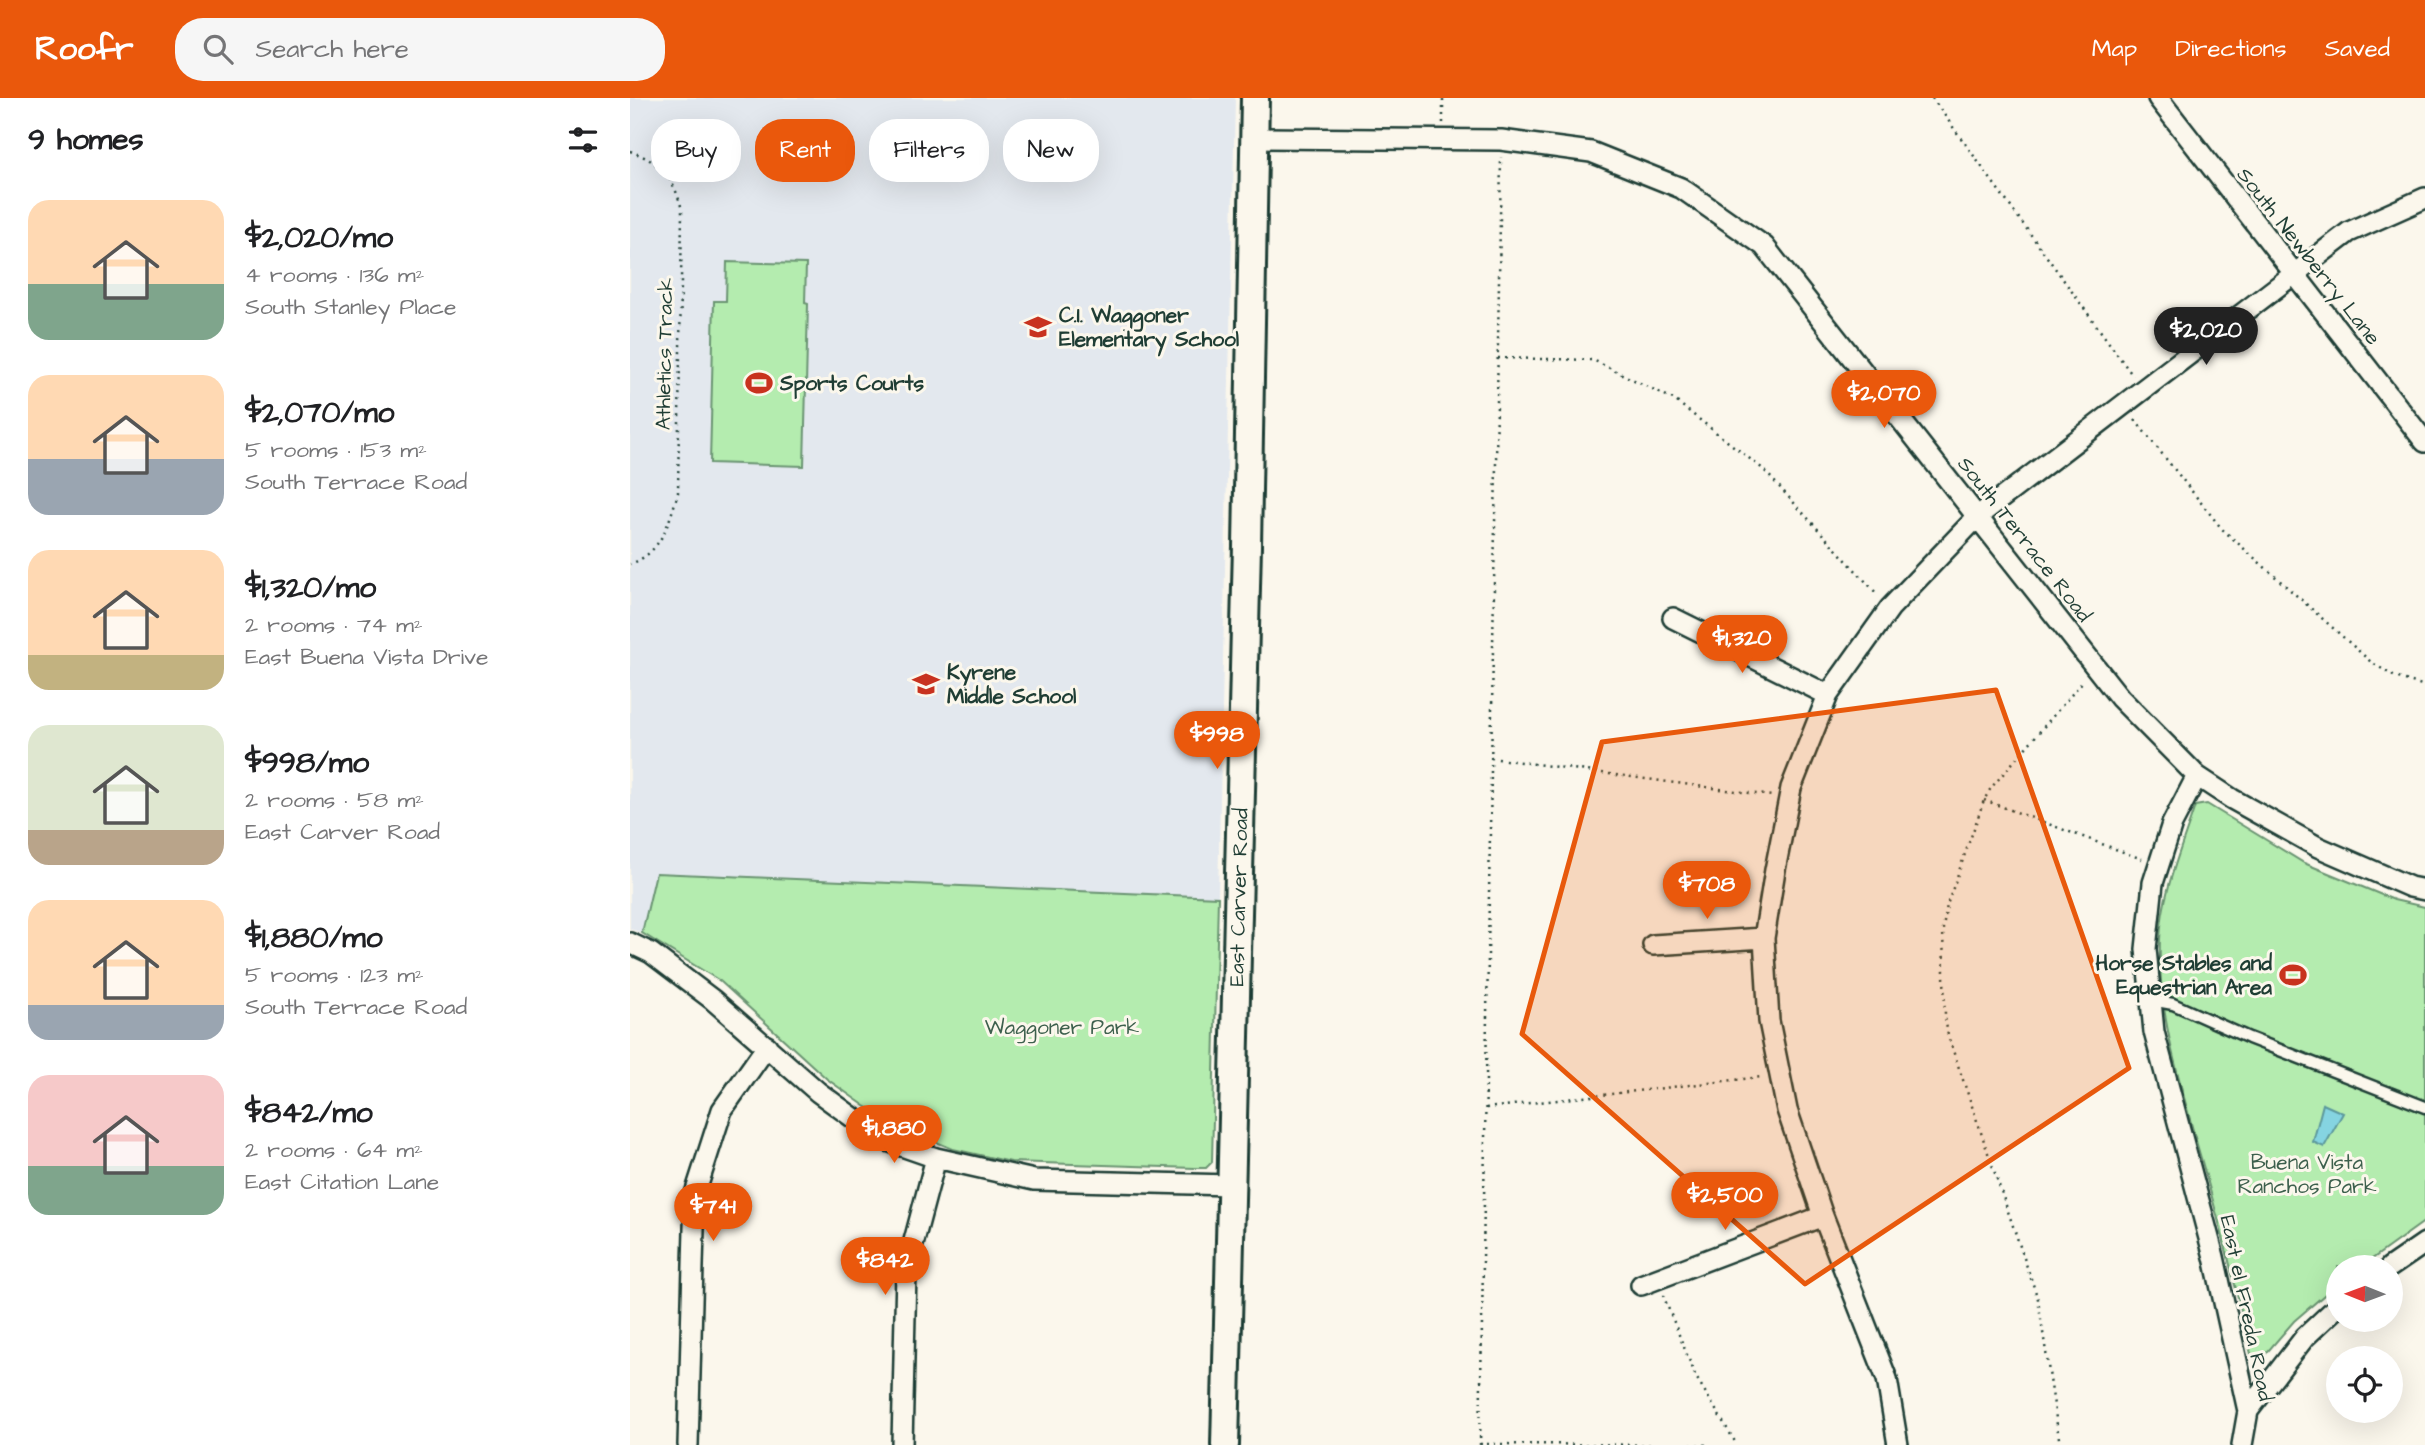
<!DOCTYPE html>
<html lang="en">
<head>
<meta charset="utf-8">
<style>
  :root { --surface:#fff; --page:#f6f6f6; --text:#202124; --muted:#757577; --accent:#ea580c }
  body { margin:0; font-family:"Architects Daughter",sans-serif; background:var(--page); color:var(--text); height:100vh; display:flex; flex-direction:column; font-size:26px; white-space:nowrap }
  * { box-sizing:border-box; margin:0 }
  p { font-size:23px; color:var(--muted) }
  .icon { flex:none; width:38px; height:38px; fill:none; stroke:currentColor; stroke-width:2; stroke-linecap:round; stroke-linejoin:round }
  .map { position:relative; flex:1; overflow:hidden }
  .side { display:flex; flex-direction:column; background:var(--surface); width:630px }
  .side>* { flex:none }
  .guide { position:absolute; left:21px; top:21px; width:665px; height:63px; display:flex; gap:14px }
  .needle { width:46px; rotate:271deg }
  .fabs { position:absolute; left:1696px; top:1157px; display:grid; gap:14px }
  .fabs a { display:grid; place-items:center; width:77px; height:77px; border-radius:50%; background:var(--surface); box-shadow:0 7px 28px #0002; font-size:35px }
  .price { position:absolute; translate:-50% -60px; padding:0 16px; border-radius:24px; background:var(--accent); color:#fff; font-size:23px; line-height:46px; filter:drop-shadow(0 2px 4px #0008) }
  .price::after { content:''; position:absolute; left:50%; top:42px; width:21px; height:16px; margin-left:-10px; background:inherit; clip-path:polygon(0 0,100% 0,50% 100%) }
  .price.active { background:#222; color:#fff }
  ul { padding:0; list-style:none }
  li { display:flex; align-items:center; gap:21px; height:175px; padding:0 28px }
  li span { display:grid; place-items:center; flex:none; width:196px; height:140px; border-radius:21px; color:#555 }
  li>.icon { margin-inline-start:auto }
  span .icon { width:84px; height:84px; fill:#fffc; stroke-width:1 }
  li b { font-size:30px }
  h2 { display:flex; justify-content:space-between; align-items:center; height:84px; padding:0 28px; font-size:30px }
  .tag { padding:0 24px; border-radius:28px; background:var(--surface); box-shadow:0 7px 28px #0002; font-size:24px; line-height:63px }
  .tag.active { background:var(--accent); color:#fff }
  header { display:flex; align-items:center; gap:42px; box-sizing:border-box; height:98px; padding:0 35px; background:var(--accent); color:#fff }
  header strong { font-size:33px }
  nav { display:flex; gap:38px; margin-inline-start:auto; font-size:24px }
  .search { width:490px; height:63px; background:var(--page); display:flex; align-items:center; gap:18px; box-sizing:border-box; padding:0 24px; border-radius:28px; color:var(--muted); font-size:26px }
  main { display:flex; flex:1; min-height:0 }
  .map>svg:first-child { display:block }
  .built { fill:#e3e8ee }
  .green { fill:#b4ecaf; stroke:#6a9472; stroke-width:2 }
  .water { fill:#85d4e1; stroke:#5c989c; stroke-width:2 }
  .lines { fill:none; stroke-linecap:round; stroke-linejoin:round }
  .lane-casing { stroke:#1f3d34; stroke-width:15 }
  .street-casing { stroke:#1f3d34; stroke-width:24 }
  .secondary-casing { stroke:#1f3d34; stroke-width:32 }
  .path { stroke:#1f3d34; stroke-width:2.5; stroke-dasharray:2 5; stroke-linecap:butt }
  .lane { stroke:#fbf7ec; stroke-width:10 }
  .street { stroke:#fbf7ec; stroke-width:19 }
  .secondary { stroke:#fbf7ec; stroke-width:26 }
  .marked { fill:#e8590c; fill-opacity:0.2; stroke:#e8590c; stroke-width:5; stroke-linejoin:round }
  .labels { text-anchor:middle; stroke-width:6; stroke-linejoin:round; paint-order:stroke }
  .street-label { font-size:21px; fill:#1f3d34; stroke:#fbf7ec }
  .poi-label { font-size:21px; font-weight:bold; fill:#1f3d34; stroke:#fbf7ec; text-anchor:start }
  .park-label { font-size:21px; fill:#3d604d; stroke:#fbf7ec }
</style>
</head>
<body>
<header>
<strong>Roofr</strong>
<div class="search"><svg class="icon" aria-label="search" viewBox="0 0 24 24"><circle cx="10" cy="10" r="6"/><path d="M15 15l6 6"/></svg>Search here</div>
<nav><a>Map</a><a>Directions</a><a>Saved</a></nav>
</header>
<main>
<section class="side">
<h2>9 homes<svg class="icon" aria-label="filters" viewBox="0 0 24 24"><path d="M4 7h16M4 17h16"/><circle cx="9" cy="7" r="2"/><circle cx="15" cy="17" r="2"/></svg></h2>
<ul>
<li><span style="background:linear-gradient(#ffd9b3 60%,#7fa58c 0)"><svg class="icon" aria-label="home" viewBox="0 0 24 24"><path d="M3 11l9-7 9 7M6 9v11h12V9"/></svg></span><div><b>$2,020/mo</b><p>4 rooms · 136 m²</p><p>South Stanley Place</p></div></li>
<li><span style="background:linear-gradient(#ffd9b3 60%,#9aa5b1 0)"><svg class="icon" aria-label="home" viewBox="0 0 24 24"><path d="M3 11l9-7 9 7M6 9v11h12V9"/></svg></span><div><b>$2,070/mo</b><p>5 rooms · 153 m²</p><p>South Terrace Road</p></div></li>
<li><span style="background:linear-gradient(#ffd9b3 75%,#c2b280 0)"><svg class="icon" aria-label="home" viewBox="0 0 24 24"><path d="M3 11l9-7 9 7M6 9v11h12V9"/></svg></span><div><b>$1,320/mo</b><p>2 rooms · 74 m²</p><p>East Buena Vista Drive</p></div></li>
<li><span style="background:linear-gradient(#dfe7d0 75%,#b9a48a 0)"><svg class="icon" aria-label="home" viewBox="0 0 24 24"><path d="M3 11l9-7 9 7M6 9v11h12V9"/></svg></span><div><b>$998/mo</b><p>2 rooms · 58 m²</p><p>East Carver Road</p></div></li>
<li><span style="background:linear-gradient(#ffd9b3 75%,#9aa5b1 0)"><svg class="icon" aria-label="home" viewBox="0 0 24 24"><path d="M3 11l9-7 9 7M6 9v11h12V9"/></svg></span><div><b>$1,880/mo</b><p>5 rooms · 123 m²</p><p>South Terrace Road</p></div></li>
<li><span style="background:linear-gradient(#f6c9c9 65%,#7fa58c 0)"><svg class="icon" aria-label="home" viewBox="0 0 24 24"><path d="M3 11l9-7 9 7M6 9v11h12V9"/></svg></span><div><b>$842/mo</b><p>2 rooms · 64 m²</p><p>East Citation Lane</p></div></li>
</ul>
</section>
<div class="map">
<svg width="1795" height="1347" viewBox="0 0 1795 1347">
  <rect width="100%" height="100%" fill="#fbf7ec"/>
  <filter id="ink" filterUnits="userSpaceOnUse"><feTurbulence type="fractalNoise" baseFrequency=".0143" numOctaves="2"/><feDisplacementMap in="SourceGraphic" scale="14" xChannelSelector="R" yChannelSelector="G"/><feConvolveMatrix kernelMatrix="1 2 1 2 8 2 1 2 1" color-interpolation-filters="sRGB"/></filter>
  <g filter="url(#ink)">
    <!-- built -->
    <path class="built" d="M 0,0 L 605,0 L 588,799 L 26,775 L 12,835 L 0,831 Z"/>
    <!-- green -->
    <path class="green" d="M 97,164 L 176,166 L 175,205 L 178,206 L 174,368 L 80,365 L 84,203 L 96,203 Z
      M 1577,706 L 1674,765 L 1764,802 L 1795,809 L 1795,1123 L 1731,1169 L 1708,1169 L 1708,1185 L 1664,1223 L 1633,1259 L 1621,1256 C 1606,1187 1588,1118 1568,1050 C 1549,981 1527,914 1530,841 C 1532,795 1551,751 1565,708 Z
      M 26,775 L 588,799 L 582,1064 L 576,1070 L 565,1070 L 381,1064 L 323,1051 L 275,1031 L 235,1008 L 197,981 L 90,883 L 12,835 Z"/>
    <!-- water -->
    <path class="water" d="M 1693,1006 L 1713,1015 L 1694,1049 L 1683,1044 Z"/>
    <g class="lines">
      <defs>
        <path id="lane" d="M 1521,902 L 1543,906 L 1619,940 L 1795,1009"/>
        <path id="street" d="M 1528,0 L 1795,344
          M 624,40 L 871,42 L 961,54 L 1051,90 L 1134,148 L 1490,600 L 1567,678 L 1602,701 L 1688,749 L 1780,789 L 1795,792
          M 1043,520 L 1198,597
          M 1567,678 L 1542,726 L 1523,785 L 1516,851 L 1524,934 L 1584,1159 L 1618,1313 L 1612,1347
          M 0,845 L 21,855 L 83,902 L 188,994 L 229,1024 L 260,1044 L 306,1060 L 404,1082 L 601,1087
          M 1023,847 L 1134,840
          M 1760,1169 L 1795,1145
          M 1011,1187 L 1193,1118
          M 1618,1313 L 1675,1239 L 1708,1208
          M 58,1347 L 65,1096 L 92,1012 L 137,948
          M 272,1347 L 276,1173 L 306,1060
          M 1268,1347 L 1257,1281 L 1193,1118 L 1157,1012 L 1139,923 L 1134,840 L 1145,772 L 1161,690 L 1198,597 L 1260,510 L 1348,418 L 1719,134 L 1795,100"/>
        <g id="secondary">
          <path id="s1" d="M 595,1347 L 617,448 L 625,0"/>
        </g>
      </defs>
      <!-- lane casing -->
      <use href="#lane" class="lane-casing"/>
      <!-- street casing -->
      <use href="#street" class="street-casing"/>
      <!-- secondary casing -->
      <use href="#secondary" class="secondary-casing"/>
      <!-- path -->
      <path class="path" d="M 1302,0 L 1503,278
        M 813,25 L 813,0
        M 0,53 C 31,64 44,80 52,112 L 48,395 C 39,424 32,455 0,466
        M 868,260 L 963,262 L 1043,301 L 1133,371 L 1248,497
        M 1505,322 L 1592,431 L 1741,564 L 1765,579 L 1795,588
        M 861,660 L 1142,698
        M 1354,702 L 1512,761
        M 856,1010 L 1131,979
        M 1033,1197 L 1066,1279 L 1107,1347
        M 850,1346 L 1077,1347
        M 850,1347 L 871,59
        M 1430,1347 L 1408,1201 L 1318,938 L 1315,918 L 1313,830 L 1317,807 L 1354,702 L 1361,690 L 1454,582"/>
      <!-- lane -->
      <use href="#lane" class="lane"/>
      <!-- street -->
      <use href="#street" class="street"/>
      <!-- secondary -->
      <use href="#secondary" class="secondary"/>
    </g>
  </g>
  <!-- marked area -->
  <path class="marked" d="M 1366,592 L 1499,970 L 1175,1186 L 892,936 L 972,644 Z"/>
  <!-- icons -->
  <defs>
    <symbol id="school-bare" viewBox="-9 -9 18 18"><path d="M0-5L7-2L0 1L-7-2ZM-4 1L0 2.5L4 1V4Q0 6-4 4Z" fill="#c8321e" stroke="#fbf7ec" stroke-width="2.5" paint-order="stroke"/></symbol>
    <symbol id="stadium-bare" viewBox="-9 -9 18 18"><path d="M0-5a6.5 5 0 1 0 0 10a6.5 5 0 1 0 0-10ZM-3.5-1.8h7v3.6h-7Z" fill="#c8321e" stroke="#fbf7ec" stroke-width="2.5" paint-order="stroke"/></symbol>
  </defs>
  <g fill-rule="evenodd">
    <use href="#school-bare" x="389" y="210" width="38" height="38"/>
    <use href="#stadium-bare" x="110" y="266" width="38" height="38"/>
    <use href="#school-bare" x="277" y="567" width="38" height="38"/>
    <use href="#stadium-bare" x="1644" y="858" width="38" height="38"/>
  </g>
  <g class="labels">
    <!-- street labels -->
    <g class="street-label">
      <text transform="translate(1679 158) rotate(52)" y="7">South Newberry Lane</text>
      <text transform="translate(34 256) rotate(-89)" y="7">Athletics Track</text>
      <text transform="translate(1395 441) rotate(52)" y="7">South Terrace Road</text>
      <text dy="7" stroke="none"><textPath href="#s1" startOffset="548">East Carver Road</textPath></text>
      <text transform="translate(1617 1210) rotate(78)" y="7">East el Freda Road</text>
    </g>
    <!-- poi labels -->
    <g class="poi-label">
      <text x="429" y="224">C.I. Waggoner<tspan x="429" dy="24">Elementary School</tspan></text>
      <text x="150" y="292">Sports Courts</text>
      <text x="317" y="581">Kyrene<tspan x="317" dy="24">Middle School</tspan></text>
      <text x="1642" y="872" text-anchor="end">Horse Stables and<tspan x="1642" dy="24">Equestrian Area</tspan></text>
    </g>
    <!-- park labels -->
    <g class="park-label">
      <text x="432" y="936">Waggoner Park</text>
      <text x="1677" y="1071">Buena Vista<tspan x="1677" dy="24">Ranchos Park</tspan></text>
    </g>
  </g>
</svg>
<div class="fabs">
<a><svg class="needle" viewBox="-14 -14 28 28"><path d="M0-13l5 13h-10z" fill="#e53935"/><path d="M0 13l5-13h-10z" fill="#757577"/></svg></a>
<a><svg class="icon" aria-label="locate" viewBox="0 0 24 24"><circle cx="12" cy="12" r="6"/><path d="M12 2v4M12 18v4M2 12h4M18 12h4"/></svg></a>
</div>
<b class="price active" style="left:1576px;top:269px">$2,020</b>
<b class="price" style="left:1254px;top:332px">$2,070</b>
<b class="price" style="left:1112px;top:577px">$1,320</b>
<b class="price" style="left:587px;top:673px">$998</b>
<b class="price" style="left:1077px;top:823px">$708</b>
<b class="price" style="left:264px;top:1067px">$1,880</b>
<b class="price" style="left:1095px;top:1134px">$2,500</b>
<b class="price" style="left:83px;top:1145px">$741</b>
<b class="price" style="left:255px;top:1199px">$842</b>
<div class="guide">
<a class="tag">Buy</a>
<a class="tag active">Rent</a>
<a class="tag">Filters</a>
<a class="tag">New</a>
</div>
</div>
</main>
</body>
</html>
